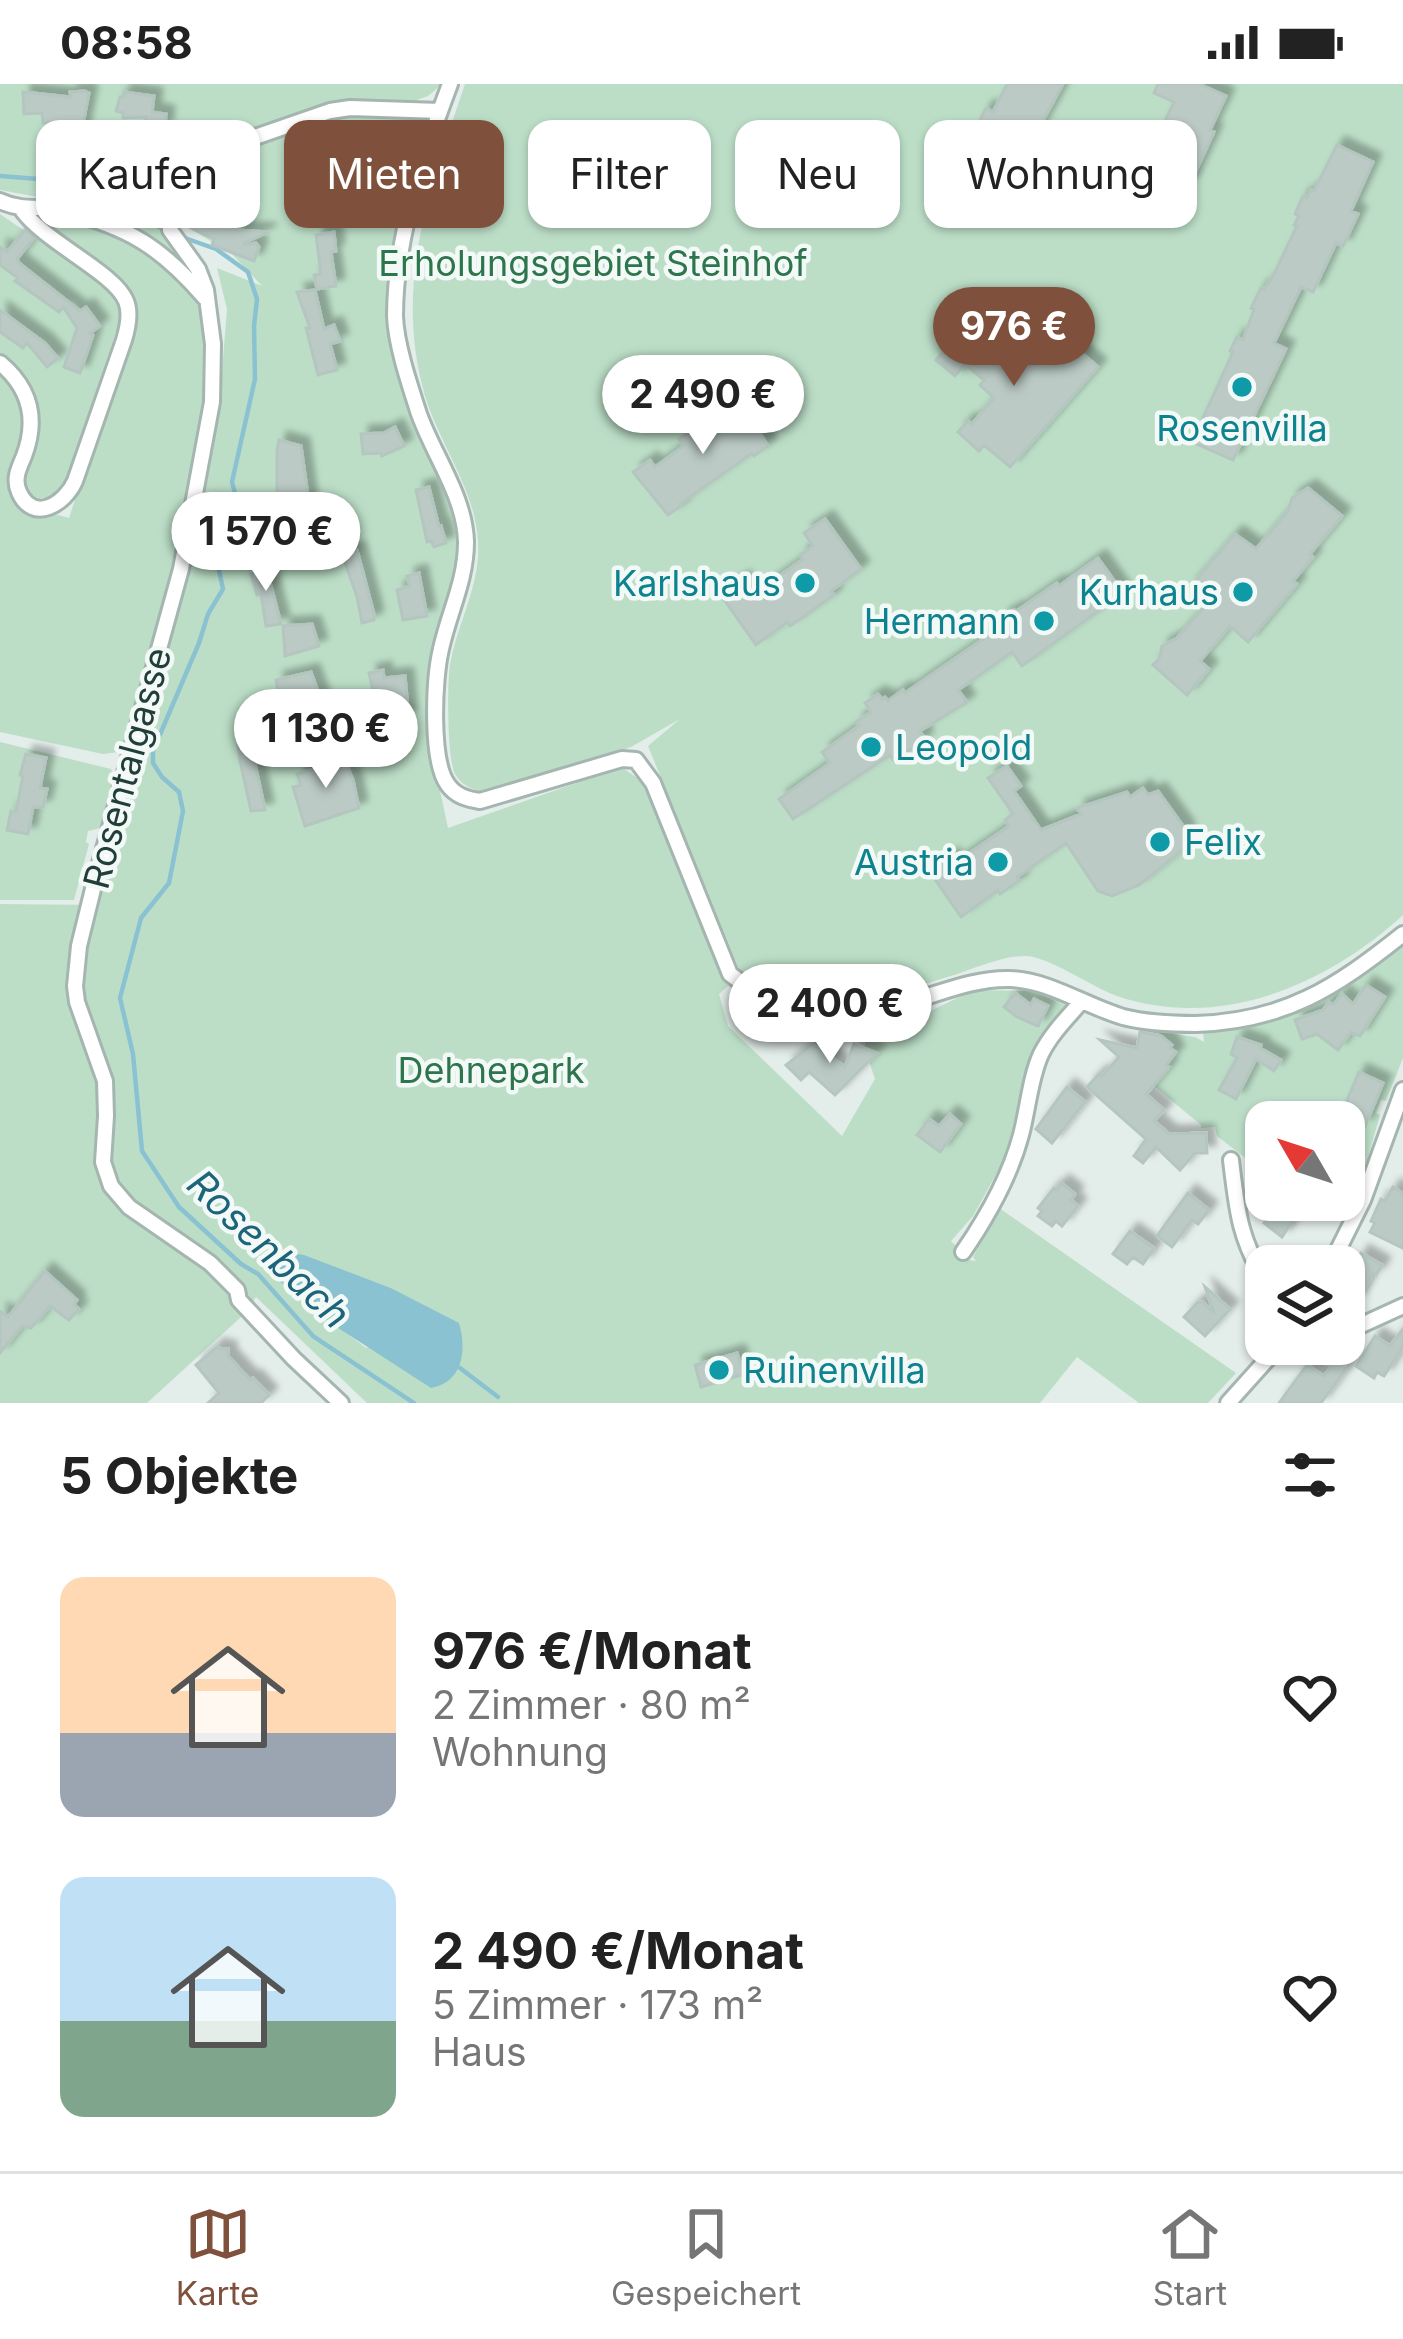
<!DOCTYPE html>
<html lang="de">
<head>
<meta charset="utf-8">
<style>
  :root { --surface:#fff; --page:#f2f2f2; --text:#222; --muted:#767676; --line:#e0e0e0; --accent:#7f513c }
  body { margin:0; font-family:Inter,sans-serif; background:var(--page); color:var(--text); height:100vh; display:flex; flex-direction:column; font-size:45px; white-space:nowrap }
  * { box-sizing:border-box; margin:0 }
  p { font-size:39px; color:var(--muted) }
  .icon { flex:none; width:66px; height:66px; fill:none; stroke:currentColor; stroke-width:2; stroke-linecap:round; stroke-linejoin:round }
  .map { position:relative; height:1319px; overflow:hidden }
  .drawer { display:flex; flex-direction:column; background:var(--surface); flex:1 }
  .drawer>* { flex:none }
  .guide { position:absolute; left:36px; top:36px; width:1332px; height:108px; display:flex; gap:24px }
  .needle { width:78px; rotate:309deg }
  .buttons { position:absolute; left:1245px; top:1017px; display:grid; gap:24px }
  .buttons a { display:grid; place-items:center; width:120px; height:120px; border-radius:24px; background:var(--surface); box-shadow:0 3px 9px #0004; font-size:60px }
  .price { position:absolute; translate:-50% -102px; padding:0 27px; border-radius:42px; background:#fff; color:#222; font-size:39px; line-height:78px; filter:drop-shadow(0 3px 6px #0008) }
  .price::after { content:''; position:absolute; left:50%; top:72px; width:36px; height:27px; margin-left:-18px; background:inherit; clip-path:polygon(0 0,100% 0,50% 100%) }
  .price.active { background:var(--accent); color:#fff }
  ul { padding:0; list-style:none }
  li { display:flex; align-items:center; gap:36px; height:300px; padding:0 60px }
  li span { display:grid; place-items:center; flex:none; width:336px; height:240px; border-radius:24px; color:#555 }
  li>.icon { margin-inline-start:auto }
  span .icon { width:144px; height:144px; fill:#fffc; stroke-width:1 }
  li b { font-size:51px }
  h2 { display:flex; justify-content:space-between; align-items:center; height:144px; padding:0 60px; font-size:51px }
  .tag { padding:0 42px; border-radius:24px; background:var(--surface); box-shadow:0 3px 9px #0004; font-size:42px; line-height:108px }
  .tag.active { background:var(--accent); color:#fff }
  .status { display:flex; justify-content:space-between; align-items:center; height:84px; padding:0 60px; background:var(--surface); direction:ltr }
  .status svg { height:33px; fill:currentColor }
  .tab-bar { display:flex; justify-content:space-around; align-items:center; height:168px; border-top:3px solid var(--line); background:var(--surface); font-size:33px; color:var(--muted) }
  .tab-bar a { display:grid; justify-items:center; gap:6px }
  .tab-bar .active { color:var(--accent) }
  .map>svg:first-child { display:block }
  .green { fill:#bcdec7; fill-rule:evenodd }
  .water { fill:#8bc2d1 }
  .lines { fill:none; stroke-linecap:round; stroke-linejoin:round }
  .stream { stroke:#8bc2d1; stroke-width:4.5 }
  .building { fill:#bbcac5; stroke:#b5c6c0; stroke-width:3; filter:url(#shadow) }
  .minor-casing { stroke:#a5b5b0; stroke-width:20 }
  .minor { stroke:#fff; stroke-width:14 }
  .culture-dot { fill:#0f9aa8; stroke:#f3f9f7; stroke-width:4.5 }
  .labels { text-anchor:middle; stroke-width:9; stroke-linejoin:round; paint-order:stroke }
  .park-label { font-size:36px; fill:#2d754d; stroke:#f3f9f7 }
  .culture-label { font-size:36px; fill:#0d838f; stroke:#f3f9f7; text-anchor:end }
  .street-label { font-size:36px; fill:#223e38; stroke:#f3f9f7 }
  .water-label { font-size:39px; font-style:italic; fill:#1c647a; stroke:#f3f9f7 }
</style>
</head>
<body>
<div class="status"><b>08:58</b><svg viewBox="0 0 49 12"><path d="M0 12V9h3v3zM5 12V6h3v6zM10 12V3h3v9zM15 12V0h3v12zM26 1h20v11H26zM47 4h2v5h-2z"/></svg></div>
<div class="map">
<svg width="1403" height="1319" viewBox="0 0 1403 1319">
  <defs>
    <filter id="shadow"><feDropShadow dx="8" dy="-8" stdDeviation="3" flood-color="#0004"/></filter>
  </defs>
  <rect width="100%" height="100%" fill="#e3ede9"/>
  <!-- green -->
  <path class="green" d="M 0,0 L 442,0 L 428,12 L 405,20 L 317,22 L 191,69 C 169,82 162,102 158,126 L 125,110 L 157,130 L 173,163 L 171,169 L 139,144 L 65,118 L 0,106 Z
    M 465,0 L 1403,0 L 1403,831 C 1327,901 1219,947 1117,912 C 1092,903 1048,872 1025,872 C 1002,872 976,884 954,891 C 905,906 855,921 805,937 L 741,890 L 648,662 L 680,635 L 631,663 L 495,708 C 479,708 464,705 455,690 C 447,675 447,599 450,581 C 457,539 481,501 478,457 C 475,405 440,361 425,312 C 393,200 430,105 465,0 Z
    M 366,30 L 413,31 L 427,40 L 396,158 L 387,237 L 418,349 L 452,420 L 458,444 L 458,492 L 433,569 L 428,614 L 431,664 L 448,744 L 616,685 L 624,685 L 642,697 L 728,902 L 719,910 L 728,942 L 842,1052 L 875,995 L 864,963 L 866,958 L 974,906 L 1031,907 L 1067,922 L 1034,970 L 1003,1078 L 973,1132 L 951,1157 L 969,1176 L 976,1177 L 973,1173 L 999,1124 L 1236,1289 L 1208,1319 L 1139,1319 L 1077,1273 L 1040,1319 L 367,1319 L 256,1213 L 241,1233 L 147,1319 L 0,1319 L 0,820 L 97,821 L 134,697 L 132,680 L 188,486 L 220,313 L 227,225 L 217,184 L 262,202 L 231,169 L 180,139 L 183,96 L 194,84 C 249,64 307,35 366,30 ZM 293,1168 L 391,1204 L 458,1239 L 366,1264 L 277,1195 Z
    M 0,130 L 100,199 L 118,216 L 121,233 L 64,401 C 54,414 43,419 28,409 L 24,389 L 33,362 L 20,360 L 8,394 L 15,419 L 69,434 L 136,233 L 129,207 L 120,198 L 46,142 L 47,132 L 52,131 C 111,147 156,159 193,211 C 238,274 152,566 130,645 L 118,668 L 103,670 L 0,648 Z
    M 0,658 L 111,685 L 115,695 L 105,743 L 88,747 L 86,758 L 89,760 L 74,816 L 0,816 Z
    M 1403,860 L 1403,974 L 1386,1017 L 1381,1016 L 1376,1029 L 1380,1031 L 1368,1073 L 1366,1079 L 1360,1077 L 1344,1115 L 1344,1038 L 1266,1038 L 1266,1090 L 1217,1052 L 1215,1043 L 1201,1044 L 1201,1041 L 1141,991 L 1142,976 L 1161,948 L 1195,953 L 1204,958 L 1203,948 C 1288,945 1337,907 1403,860 Z"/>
  <!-- water -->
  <path class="water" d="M 286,1168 L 304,1171 L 391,1204 L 459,1239 C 467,1266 463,1298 431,1304 L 332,1240 L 277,1195 L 273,1177 Z"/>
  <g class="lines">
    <!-- stream -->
    <path class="stream" d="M 0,92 L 38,95 L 92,108 L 108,105 L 121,111 L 124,126 L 129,130 L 166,146
      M 182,153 L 216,165 L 248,188 L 257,215 L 254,242 L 255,295 L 232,398 L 238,420 C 210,461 213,457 223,505 L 208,530 L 199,559 L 153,667 L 153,679 L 162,693 L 179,708 L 183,727 L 169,799 L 141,834 L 120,914 L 133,970 L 142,1067 L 179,1123 L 241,1180 L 258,1190 L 313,1252 L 414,1319
      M 460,1284 L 498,1313"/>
  </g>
  <!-- building -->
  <path class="building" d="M 1007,0 L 1063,0 L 1028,64 L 977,42 L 986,24 L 993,28 Z
    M 1158,0 L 1199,0 L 1226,12 L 1210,46 L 1214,48 L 1190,100 L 1186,99 L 1172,130 L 1154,123 L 1151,131 L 1136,124 L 1139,118 L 1110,105 L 1123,78 L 1137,84 L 1143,72 L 1148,74 L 1174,18 L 1154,9 Z
    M 84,7 L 89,9 L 80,56 L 59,53 L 62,38 L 43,39 L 42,29 L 24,30 L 23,8 L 71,13 L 70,8 Z
    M 124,8 L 154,12 L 152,28 L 166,30 L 165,43 L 161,43 L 160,50 L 145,48 L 146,33 L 123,34 L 123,29 L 116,27 L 120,13 L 124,13 Z
    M 1337,61 L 1373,78 L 1351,127 L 1358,130 L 1343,162 L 1336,159 L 1313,208 L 1301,203 L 1274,259 L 1286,265 L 1233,376 L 1192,358 L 1233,268 L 1230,267 L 1237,253 L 1243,256 L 1254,225 L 1251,224 L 1261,204 L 1264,206 L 1274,190 L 1297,142 L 1294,141 L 1299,132 L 1295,130 L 1303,112 L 1307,114 L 1311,106 L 1314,107 Z
    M 189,143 L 269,148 L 244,159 L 245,161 L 256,159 L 259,163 L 254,177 L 212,161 L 214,155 Z
    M 25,146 L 34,154 L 17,175 L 19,179 L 80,227 L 86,223 L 100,242 L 90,249 L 93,251 L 80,289 L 64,283 L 77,244 L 63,223 L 59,228 L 15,197 L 18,194 L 0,181 L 0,163 L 7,168 Z
    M 334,148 L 336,167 L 331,168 L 336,202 L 317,205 L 314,191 L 321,190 L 316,151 Z
    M 315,206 L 324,245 L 334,241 L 340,257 L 330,260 L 337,286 L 318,291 L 306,244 L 310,244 L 297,208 Z
    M 0,226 L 45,259 L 58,274 L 47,283 L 27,259 L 23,264 L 0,248 Z
    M 976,230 L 995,246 L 985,257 L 1004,274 L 1008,269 L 1017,277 L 1038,254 L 1064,278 L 1076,264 L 1098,283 L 1010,383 L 984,361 L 979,367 L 958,348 L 968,337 L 972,340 L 994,314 L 980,301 L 984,296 L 965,280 L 955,292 L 936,276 Z
    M 737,311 L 768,362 L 754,372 L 752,369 L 680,420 L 681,422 L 668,431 L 633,388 L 650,376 L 655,383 L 684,362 L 679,355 L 692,346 L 697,353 L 720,337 L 713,328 Z
    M 395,343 L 404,362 L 382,372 L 381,369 L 363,370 L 361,350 L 384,349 Z
    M 279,356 L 301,362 L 312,440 L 294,443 L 292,430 L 277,431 L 277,367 Z
    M 429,403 L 439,443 L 441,442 L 446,459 L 434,463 L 431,457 L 427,458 L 416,406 Z
    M 1308,404 L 1342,432 L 1310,470 L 1313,473 L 1293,497 L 1297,500 L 1248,558 L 1230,542 L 1200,577 L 1209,585 L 1187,611 L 1153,581 L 1159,575 L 1162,562 L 1177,554 L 1206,521 L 1190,503 L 1235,450 L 1256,465 L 1288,427 L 1292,414 Z
    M 825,435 L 861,485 L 831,507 L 834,511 L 790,542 L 787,538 L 756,561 L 720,510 L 742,495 L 753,511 L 803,475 L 800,471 L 813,462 L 804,449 Z
    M 357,466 L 374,530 L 374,536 L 362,539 L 357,513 L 342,470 Z
    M 1098,474 L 1123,509 L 1022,582 L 1012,568 L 958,606 L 967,618 L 920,647 L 925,655 L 894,677 L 890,671 L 793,735 L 779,715 L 830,679 L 822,668 L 859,642 L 856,638 L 871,628 L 865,619 L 878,610 L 882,615 L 885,613 L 888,617 L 903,606 L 905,609 L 1005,540 L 1001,534 L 1014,526 L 1015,528 L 1057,499 L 1059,502 Z
    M 264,475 L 281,540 L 266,542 L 261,510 L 257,511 L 251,490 L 257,488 L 255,477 Z
    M 419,489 L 427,532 L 403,536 L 397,506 L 410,502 L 407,492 Z
    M 312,540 L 319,562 L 285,572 L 283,542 Z
    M 383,586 L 384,594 L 405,592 L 409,634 L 389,634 L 379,605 L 373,606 L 369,589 Z
    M 311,588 L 326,629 L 305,637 L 297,618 L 297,627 L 282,630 L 276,596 Z
    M 237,654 L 254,655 L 257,675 L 254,675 L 265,726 L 251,727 L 240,677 Z
    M 341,667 L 353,696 L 359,724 L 305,742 L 293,703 L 301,701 L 297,690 L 324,682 L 321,676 Z
    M 26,670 L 46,674 L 40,704 L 47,705 L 43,723 L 33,723 L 28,750 L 7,746 L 11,727 L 16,728 L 23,691 L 20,691 Z
    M 1007,682 L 1021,702 L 1014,707 L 1041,746 L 1081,730 L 1077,724 L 1127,708 L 1130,713 L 1143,704 L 1148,711 L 1158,707 L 1186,746 L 1184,747 L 1187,752 L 1185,764 L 1139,801 L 1112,812 L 1098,807 L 1066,759 L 1017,793 L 1020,796 L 1000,810 L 998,806 L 961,833 L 929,787 L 951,772 L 955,779 L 1009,742 L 1005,736 L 1013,730 L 988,694 Z
    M 1366,901 L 1385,913 L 1360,952 L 1351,948 L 1338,966 L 1317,950 L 1302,955 L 1295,936 L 1323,926 L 1329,918 L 1333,921 L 1342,910 L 1353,920 Z
    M 1015,909 L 1031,921 L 1034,915 L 1048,922 L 1038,942 L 1017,933 L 1004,923 Z
    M 1140,948 L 1161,952 L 1172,961 L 1170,964 L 1176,968 L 1166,981 L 1169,983 L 1146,1010 L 1164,1026 L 1154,1037 L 1169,1050 L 1206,1049 L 1207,1069 L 1195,1069 L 1180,1086 L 1156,1063 L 1143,1079 L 1134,1072 L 1146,1055 L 1087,1003 L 1099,990 L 1102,992 L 1119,973 L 1100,956 L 1137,964 Z
    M 1237,953 L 1261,961 L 1260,964 L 1281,976 L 1274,987 L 1256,975 L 1236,1015 L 1219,1006 L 1237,974 L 1231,970 Z
    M 812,960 L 845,983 L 854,960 L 877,969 L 835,1011 L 809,988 L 801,996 L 786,981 Z
    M 1359,988 L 1383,999 L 1365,1042 L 1340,1033 Z
    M 1067,1003 L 1085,1018 L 1052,1059 L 1036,1045 Z
    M 950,1030 L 961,1040 L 940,1068 L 917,1051 L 929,1035 L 939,1042 Z
    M 1061,1099 L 1075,1110 L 1071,1116 L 1078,1122 L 1062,1142 L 1056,1137 L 1052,1142 L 1038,1132 L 1042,1127 L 1038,1124 L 1054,1104 L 1057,1106 Z
    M 1393,1103 L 1403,1110 L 1403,1164 L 1370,1148 L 1375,1139 L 1371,1137 L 1381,1115 L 1385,1117 Z
    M 1188,1109 L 1209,1126 L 1198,1140 L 1192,1136 L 1172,1163 L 1157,1152 Z
    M 1275,1116 L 1287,1116 L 1300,1126 L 1282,1153 L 1264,1139 L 1266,1136 L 1263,1133 Z
    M 1130,1147 L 1154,1164 L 1143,1180 L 1133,1173 L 1127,1180 L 1113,1170 Z
    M 1361,1169 L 1382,1181 L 1376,1191 L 1373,1189 L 1357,1217 L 1344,1208 L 1344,1201 Z
    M 45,1187 L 77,1216 L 74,1220 L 79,1225 L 69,1236 L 50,1222 L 31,1244 L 22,1242 L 0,1269 L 0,1227 L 8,1233 Z
    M 1205,1203 L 1230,1225 L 1205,1252 L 1184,1233 L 1198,1218 L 1203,1218 L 1214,1229 Z
    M 1403,1245 L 1403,1263 L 1384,1292 L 1377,1288 L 1374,1294 L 1356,1282 L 1375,1252 L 1390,1262 Z
    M 218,1262 L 220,1265 L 228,1265 L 228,1272 L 250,1296 L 253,1294 L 269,1311 L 261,1319 L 208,1319 L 219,1309 L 196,1281 Z
    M 737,1269 L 744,1290 L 701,1303 L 695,1281 Z
    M 1342,1270 L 1352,1277 L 1321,1319 L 1279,1319 L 1307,1281 L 1324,1292 Z"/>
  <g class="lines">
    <defs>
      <path id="minor" d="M 450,0 C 423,72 395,154 395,232 C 396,261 410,302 419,330 C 434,372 465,413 466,458 C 466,497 449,528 441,565 C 434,594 430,677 448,701 C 456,712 467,715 480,717 L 622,675 L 636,676 L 653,699 L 730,890 L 805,947 C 841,937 876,927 912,917 C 943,908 976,894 1010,895 C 1048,896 1086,922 1123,933 C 1147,939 1172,940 1196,940 C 1285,937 1335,904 1403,850
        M 0,117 C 24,128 40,121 64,127 C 129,143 162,164 205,214
        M 0,279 C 30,304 38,335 24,372 C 19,384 13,395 19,408 C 33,440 65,420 75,397 L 124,256 C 128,243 131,229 126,217 C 115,189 45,158 22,126
        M 1231,1076 C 1237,1126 1239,1154 1266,1198
        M 963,1168 C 987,1133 1010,1092 1021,1051 C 1028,1025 1030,994 1041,970 C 1051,950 1067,934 1081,918
        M 1330,1182 L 1363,1116 L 1403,1006
        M 1344,1249 L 1403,1222
        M 341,1319 L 294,1275 L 239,1216 L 237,1206 L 210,1179 L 129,1123 L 111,1102 L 103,1078 L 106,1032 L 105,997 L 77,918 L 75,902 L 79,862 L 93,805 L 181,485 L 212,318 L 213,260 L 206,206 L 198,185 L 170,146 L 169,112 L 176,91 L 187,80 L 235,60 L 330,27 L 350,24 L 440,27
        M 1228,1319 L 1281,1260"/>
    </defs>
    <!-- minor casing -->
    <use href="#minor" class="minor-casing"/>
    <!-- minor -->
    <use href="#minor" class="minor"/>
  </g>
  <!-- markers -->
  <g class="culture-dot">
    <circle cx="1242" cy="303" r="12"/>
    <circle cx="805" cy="499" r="12"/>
    <circle cx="1243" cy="508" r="12"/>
    <circle cx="1044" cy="537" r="12"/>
    <circle cx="871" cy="663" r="12"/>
    <circle cx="1160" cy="758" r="12"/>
    <circle cx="998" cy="778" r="12"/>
    <circle cx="719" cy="1286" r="12"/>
  </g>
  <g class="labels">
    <!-- park labels -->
    <g class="park-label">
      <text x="593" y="192">Erholungsgebiet Steinhof</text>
      <text x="491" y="999">Dehnepark</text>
    </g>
    <!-- culture labels -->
    <g class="culture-label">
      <text x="1242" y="357" text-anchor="middle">Rosenvilla</text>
      <text x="781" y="512">Karlshaus</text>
      <text x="1219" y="521">Kurhaus</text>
      <text x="1020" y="550">Hermann</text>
      <text x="895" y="676" text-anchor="start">Leopold</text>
      <text x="1184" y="771" text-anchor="start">Felix</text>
      <text x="974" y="791">Austria</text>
      <text x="743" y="1299" text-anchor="start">Ruinenvilla</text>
    </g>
    <!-- street labels -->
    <g class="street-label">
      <text transform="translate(127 684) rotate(-75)" y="13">Rosentalgasse</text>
    </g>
    <!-- water labels -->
    <g class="water-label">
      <text transform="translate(269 1165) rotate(44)" y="14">Rosenbach</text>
    </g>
  </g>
</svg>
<div class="buttons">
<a><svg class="needle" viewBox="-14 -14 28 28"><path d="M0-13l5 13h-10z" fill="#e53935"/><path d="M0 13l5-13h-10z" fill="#767676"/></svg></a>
<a><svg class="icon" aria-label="layers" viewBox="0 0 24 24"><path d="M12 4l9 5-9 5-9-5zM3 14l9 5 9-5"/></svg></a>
</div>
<b class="price active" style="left:1014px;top:305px">976 €</b>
<b class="price" style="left:703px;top:373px">2 490 €</b>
<b class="price" style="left:266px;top:510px">1 570 €</b>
<b class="price" style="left:326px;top:707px">1 130 €</b>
<b class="price" style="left:830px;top:982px">2 400 €</b>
<div class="guide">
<a class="tag">Kaufen</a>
<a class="tag active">Mieten</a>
<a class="tag">Filter</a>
<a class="tag">Neu</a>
<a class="tag">Wohnung</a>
</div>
</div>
<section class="drawer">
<h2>5 Objekte<svg class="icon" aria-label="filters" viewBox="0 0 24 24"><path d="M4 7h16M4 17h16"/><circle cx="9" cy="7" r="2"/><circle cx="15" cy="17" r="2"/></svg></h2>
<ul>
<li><span style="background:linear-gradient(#ffd9b3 65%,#9aa5b1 0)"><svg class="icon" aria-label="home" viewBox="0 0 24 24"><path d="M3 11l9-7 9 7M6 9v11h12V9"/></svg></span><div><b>976 €/Monat</b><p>2 Zimmer · 80 m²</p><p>Wohnung</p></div><svg class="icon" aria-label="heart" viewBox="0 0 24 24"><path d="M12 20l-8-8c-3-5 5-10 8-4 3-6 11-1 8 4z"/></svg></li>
<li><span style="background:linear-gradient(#bfe0f5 60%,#7fa58c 0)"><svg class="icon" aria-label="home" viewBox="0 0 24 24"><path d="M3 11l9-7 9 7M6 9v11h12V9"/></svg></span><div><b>2 490 €/Monat</b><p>5 Zimmer · 173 m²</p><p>Haus</p></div><svg class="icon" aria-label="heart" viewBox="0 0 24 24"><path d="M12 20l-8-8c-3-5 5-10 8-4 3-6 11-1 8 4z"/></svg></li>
</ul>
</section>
<nav class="tab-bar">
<a class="active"><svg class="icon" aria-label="map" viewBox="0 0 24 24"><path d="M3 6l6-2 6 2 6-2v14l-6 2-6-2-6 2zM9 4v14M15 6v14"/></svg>Karte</a>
<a><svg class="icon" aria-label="saved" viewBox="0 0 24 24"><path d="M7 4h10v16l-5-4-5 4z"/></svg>Gespeichert</a>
<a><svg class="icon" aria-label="home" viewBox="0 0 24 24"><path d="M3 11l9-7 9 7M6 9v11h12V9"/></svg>Start</a>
</nav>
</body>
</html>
